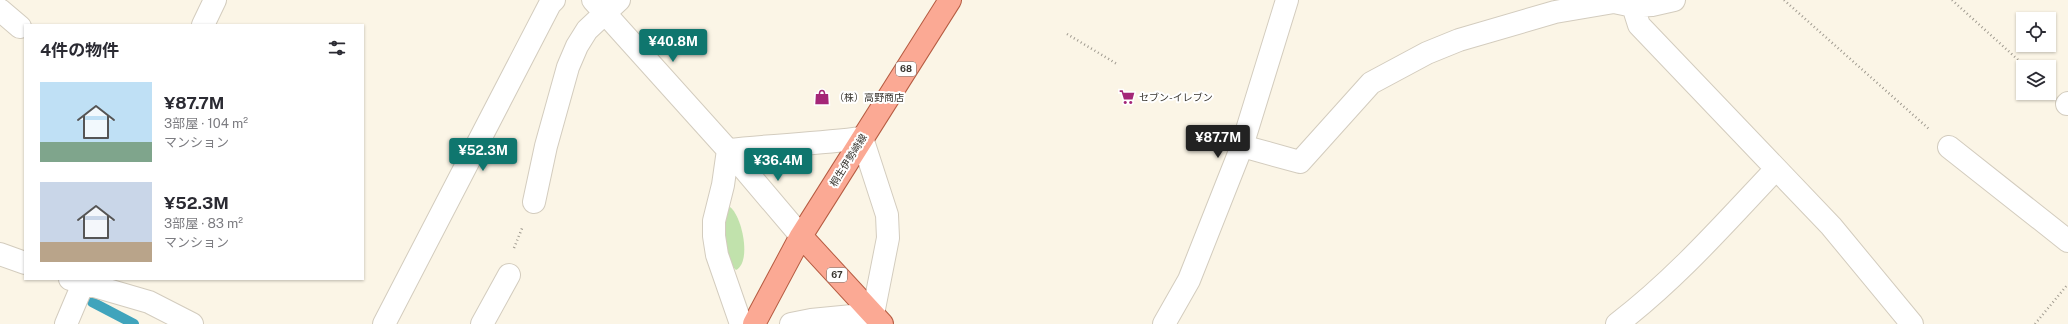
<!DOCTYPE html>
<html lang="ja">
<head>
<meta charset="utf-8">
<style>
  :root { --surface:#fff; --page:#f7f7f7; --text:#2b2b33; --muted:#7c7c81; --accent:#0f766e }
  body { margin:0; font-family:"Public Sans","Noto Sans JP",sans-serif; background:var(--page); color:var(--text); height:100vh; display:flex; flex-direction:column; font-size:15px; white-space:nowrap }
  * { box-sizing:border-box; margin:0 }
  p { font-size:13px; color:var(--muted) }
  .icon { flex:none; width:22px; height:22px; fill:none; stroke:currentColor; stroke-width:2; stroke-linecap:round; stroke-linejoin:round }
  .map { position:relative; flex:1; overflow:hidden }
  .drawer { position:absolute; left:24px; top:24px; width:340px; height:256px; display:flex; flex-direction:column; background:var(--surface); border-radius:0px; box-shadow:0 1px 3px #0004 }
  .drawer>* { flex:none }
  .tools { position:absolute; left:2016px; top:12px; display:grid; gap:8px }
  .tools a { display:grid; place-items:center; width:40px; height:40px; border-radius:0px; background:var(--surface); box-shadow:0 1px 3px #0004; font-size:20px }
  .price { position:absolute; translate:-50% -34px; padding:0 9px; border-radius:4px; background:var(--accent); color:#fff; font-size:13px; line-height:26px; filter:drop-shadow(0 1px 2px #0008) }
  .price::after { content:''; position:absolute; left:50%; top:24px; width:12px; height:9px; margin-left:-6px; background:inherit; clip-path:polygon(0 0,100% 0,50% 100%) }
  .price.selected { background:#222; color:#fff }
  ul { padding:0; list-style:none }
  li { display:flex; align-items:center; gap:12px; height:100px; padding:0 16px }
  li span { display:grid; place-items:center; flex:none; width:112px; height:80px; border-radius:0px; color:#555 }
  li>.icon { margin-inline-start:auto }
  span .icon { width:48px; height:48px; fill:#fffc; stroke-width:1 }
  li b { font-size:17px }
  h2 { display:flex; justify-content:space-between; align-items:center; height:48px; padding:0 16px; font-size:17px }
  .map>svg:first-child { display:block }
  .green { fill:#c1e2ac }
  .lines { fill:none; stroke-linecap:round; stroke-linejoin:round }
  .stream { stroke:#40a4bc; stroke-width:10 }
  .minor-casing { stroke:#d3ccbe; stroke-width:24 }
  .major-casing { stroke:#b65c42; stroke-width:24 }
  .path { stroke:#a09b90; stroke-width:2.5; stroke-dasharray:1 3; stroke-linecap:butt }
  .minor { stroke:#fff; stroke-width:22 }
  .major { stroke:#fba994; stroke-width:22 }
  .labels { text-anchor:middle; stroke-width:4; stroke-linejoin:round; paint-order:stroke }
  .shield { fill:#fff; stroke:#74726e; stroke-width:1 }
  .shield-label { font-size:9px; font-weight:bold; fill:#393630 }
  .poi-label { font-size:10px; fill:#393630; stroke:#fff; text-anchor:start }
  .street-label { font-size:10px; fill:#393630; stroke:#fff }
</style>
</head>
<body>
<div class="map">
<svg width="2068" height="324" viewBox="0 0 2068 324">
  <rect width="100%" height="100%" fill="#fbf5e6"/>
  <!-- green -->
  <path class="green" d="M 730,207 C 742,216 752,262 736,270 C 719,255 724,228 728,208 Z"/>
  <g class="lines">
    <!-- stream -->
    <path class="stream" d="M 92,302 L 134,324"/>
    <defs>
      <path id="minor" d="M 593,0 L 728,150 L 801,236
        M 1633,6 L 1639,25 L 1831,226 L 1912,324
        M 0,10 L 20,27
        M 203,25 L 215,0
        M 2067,104 L 2068,103
        M 1242,146 L 1300,162 L 1371,83 L 1427,53 L 1459,40 L 1555,12 L 1614,2 L 1633,6 L 1652,5 L 1674,0
        M 1949,147 L 2068,241
        M 728,150 C 772,145 817,144 862,138 L 887,215 L 888,238 L 873,314 L 811,320 L 791,324
        M 728,150 L 723,185 L 714,221 L 714,236 L 717,255 L 741,324
        M 534,202 L 546,146 L 568,67 L 577,46 L 587,30 L 619,0
        M 0,254 L 25,263
        M 70,279 L 149,302 L 192,324
        M 66,324 L 85,279
        M 384,324 L 550,4 L 554,0
        M 482,324 L 509,275
        M 1164,324 L 1189,280 L 1242,146 L 1287,0
        M 1617,324 C 1676,279 1725,223 1776,169"/>
      <path id="major" d="M 801,236 L 882,324
        M 754,324 L 801,236 L 950,0"/>
    </defs>
    <!-- minor casing -->
    <use href="#minor" class="minor-casing"/>
    <!-- major casing -->
    <use href="#major" class="major-casing"/>
    <!-- path -->
    <path class="path" d="M 1784,0 L 1929,129
      M 1952,0 L 2026,67
      M 1067,34 L 1117,64
      M 514,248 L 523,226
      M 2035,324 L 2068,284"/>
    <!-- minor -->
    <use href="#minor" class="minor"/>
    <!-- major -->
    <use href="#major" class="major"/>
  </g>
  <!-- icons -->
  <defs>
    <symbol id="shop-bare" viewBox="-9 -9 18 18"><path d="M-5-2.5h2.3a2.7 3.5 0 0 1 5.4 0H5L5.5 6h-11ZM-1.5-2.5h3a1.5 2.3 0 0 0-3 0Z" fill="#a42677" stroke="#fff" stroke-width="2.5" paint-order="stroke"/></symbol>
    <symbol id="supermarket-bare" viewBox="-9 -9 18 18"><path d="M-6-5.5h2.5l.6 2H6L4.5 2H-2.5L-4.4-4H-6ZM-1.5 3.2a1.3 1.3 0 1 0 .1 0ZM3 3.2a1.3 1.3 0 1 0 .1 0Z" fill="#a42677" stroke="#fff" stroke-width="2.5" paint-order="stroke"/></symbol>
  </defs>
  <g fill-rule="evenodd">
    <use href="#shop-bare" x="811" y="86" width="22" height="22"/>
    <use href="#supermarket-bare" x="1116" y="86" width="22" height="22"/>
  </g>
  <g class="labels">
    <!-- shield labels -->
    <g class="shield">
      <rect x="896" y="62" width="20" height="14" rx="3"/>
      <rect x="827" y="268" width="20" height="14" rx="3"/>
    </g>
    <g class="shield-label">
      <text x="906" y="72">68</text>
      <text x="837" y="278">67</text>
    </g>
    <!-- poi labels -->
    <g class="poi-label">
      <text x="834" y="101">（株）高野商店</text>
      <text x="1139" y="101">セブン-イレブン</text>
    </g>
    <!-- street labels -->
    <g class="street-label">
      <text transform="translate(848 160) rotate(-58)" y="4">桐生伊勢崎線</text>
    </g>
  </g>
</svg>
<div class="tools">
<a><svg class="icon" aria-label="locate" viewBox="0 0 24 24"><circle cx="12" cy="12" r="6"/><path d="M12 2v4M12 18v4M2 12h4M18 12h4"/></svg></a>
<a><svg class="icon" aria-label="layers" viewBox="0 0 24 24"><path d="M12 4l9 5-9 5-9-5zM3 14l9 5 9-5"/></svg></a>
</div>
<b class="price" style="left:673px;top:63px">¥40.8M</b>
<b class="price selected" style="left:1218px;top:159px">¥87.7M</b>
<b class="price" style="left:483px;top:172px">¥52.3M</b>
<b class="price" style="left:778px;top:182px">¥36.4M</b>
<section class="drawer">
<h2>4件の物件<svg class="icon" aria-label="filters" viewBox="0 0 24 24"><path d="M4 7h16M4 17h16"/><circle cx="9" cy="7" r="2"/><circle cx="15" cy="17" r="2"/></svg></h2>
<ul>
<li><span style="background:linear-gradient(#bfe0f5 75%,#7fa58c 0)"><svg class="icon" aria-label="home" viewBox="0 0 24 24"><path d="M3 11l9-7 9 7M6 9v11h12V9"/></svg></span><div><b>¥87.7M</b><p>3部屋 · 104 m²</p><p>マンション</p></div></li>
<li><span style="background:linear-gradient(#c9d6e8 75%,#b9a48a 0)"><svg class="icon" aria-label="home" viewBox="0 0 24 24"><path d="M3 11l9-7 9 7M6 9v11h12V9"/></svg></span><div><b>¥52.3M</b><p>3部屋 · 83 m²</p><p>マンション</p></div></li>
</ul>
</section>
</div>
</body>
</html>
